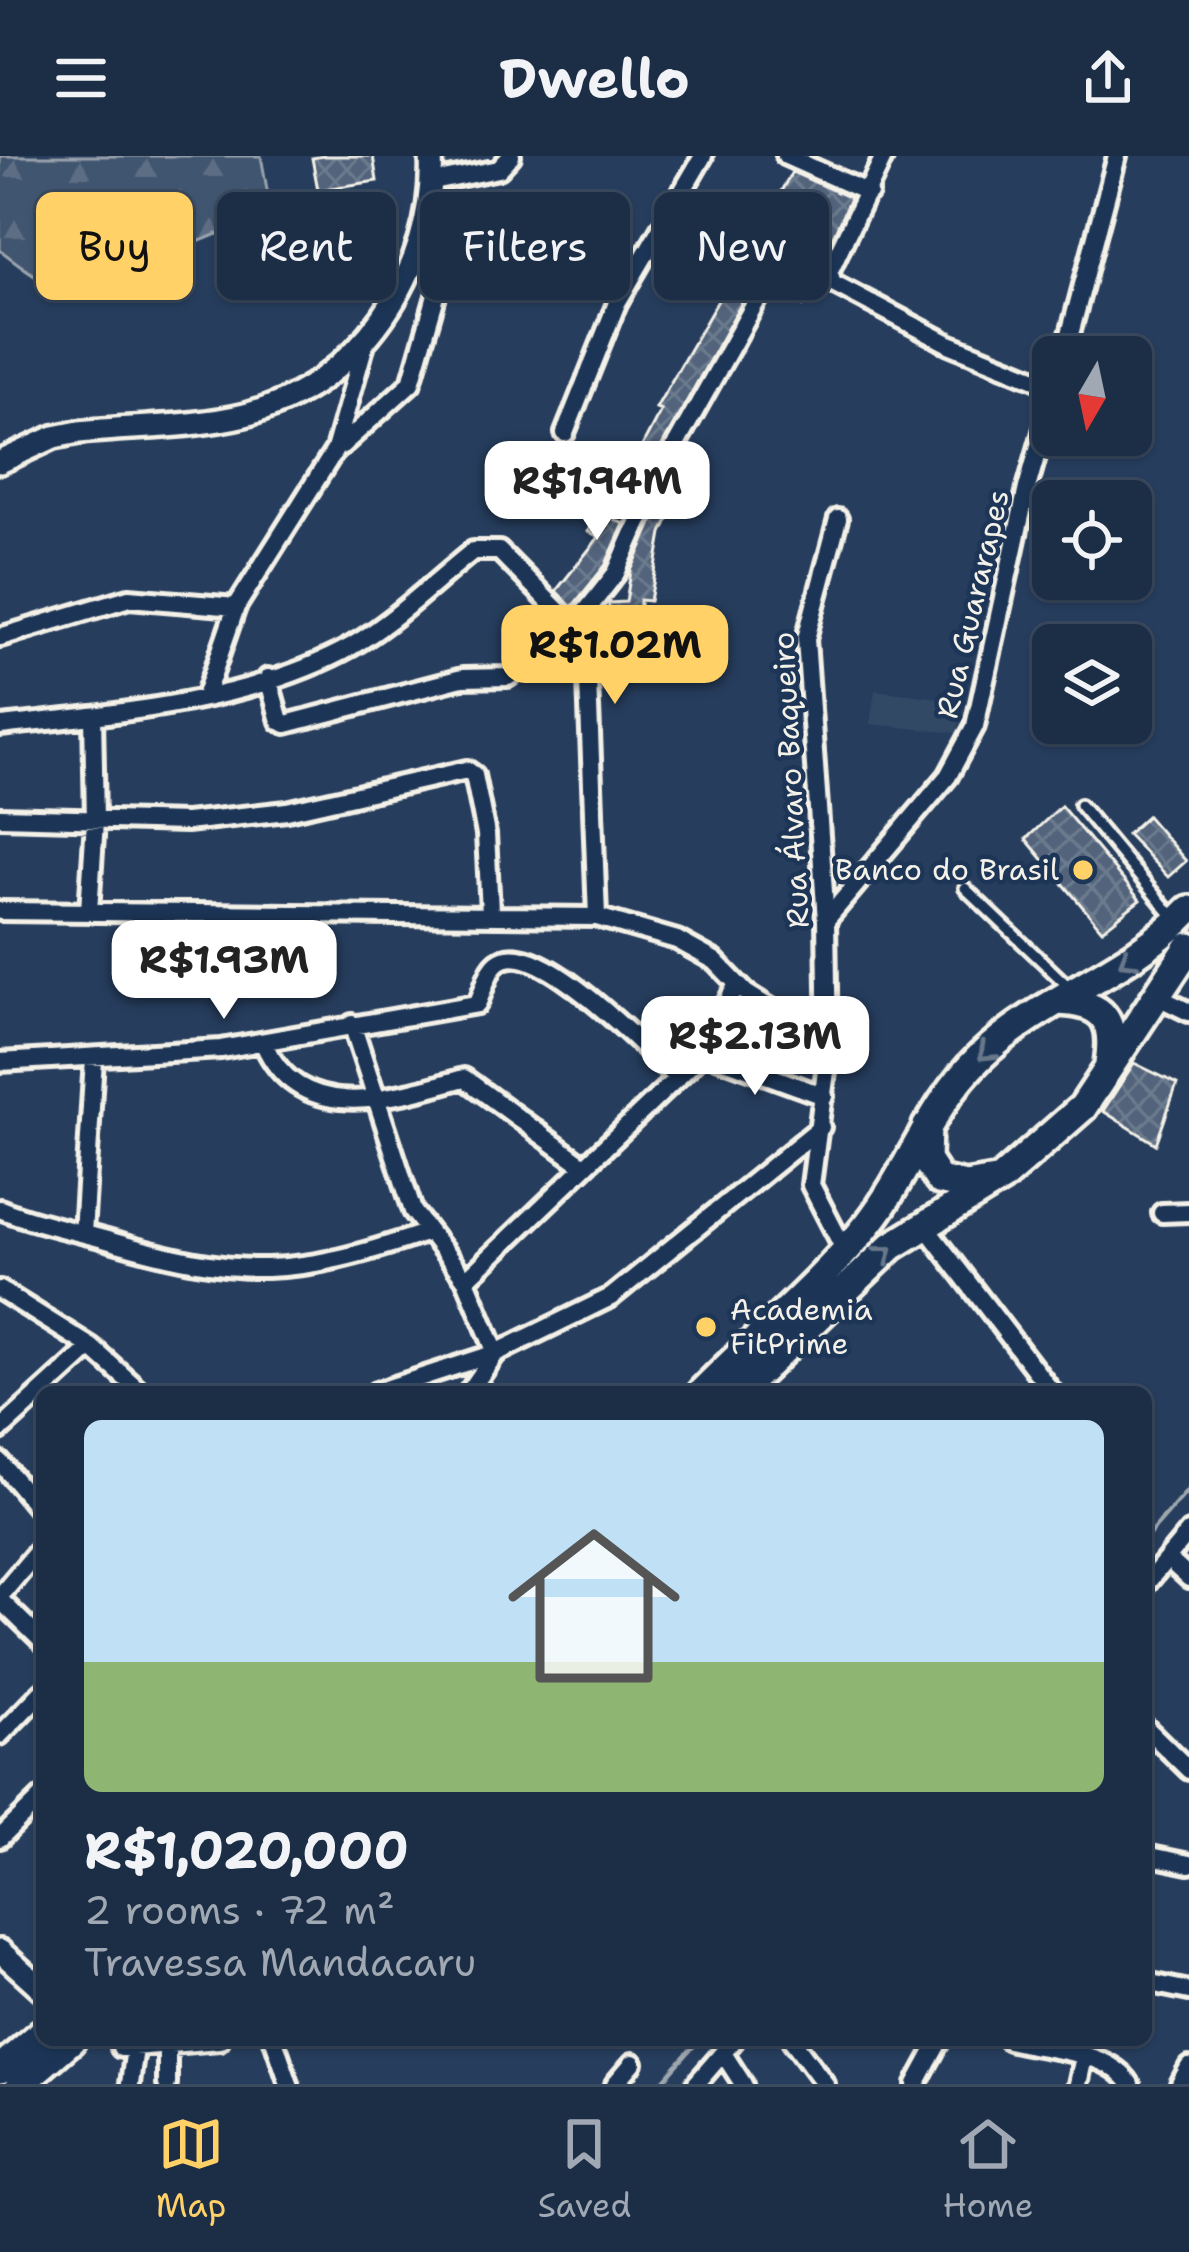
<!DOCTYPE html>
<html lang="en">
<head>
<meta charset="utf-8">
<style>
  :root { --surface:#1c2e46; --page:#293a51; --text:#f1f3f6; --muted:#a0a8b3; --line:#3a4a5f; --accent:#ffd166 }
  body { margin:0; font-family:"Shantell Sans",sans-serif; background:var(--page); color:var(--text); height:100vh; display:flex; flex-direction:column; font-size:45px; white-space:nowrap }
  * { box-sizing:border-box; margin:0 }
  p { font-size:39px; color:var(--muted) }
  .icon { flex:none; width:66px; height:66px; fill:none; stroke:currentColor; stroke-width:2; stroke-linecap:round; stroke-linejoin:round }
  .map { position:relative; flex:1; overflow:hidden }
  .drawer { position:absolute; left:36px; top:1230px; width:1116px; height:660px; display:flex; flex-direction:column; background:var(--surface); border-radius:18px; box-shadow:0 3px 9px #0004,0 0 0 3px var(--line) }
  .drawer>* { flex:none }
  .top-card { position:absolute; left:36px; top:36px; width:1119px; height:108px; display:flex; gap:24px }
  .needle { width:78px; rotate:189deg }
  .buttons { position:absolute; left:1032px; top:180px; display:grid; gap:24px }
  .buttons a { display:grid; place-items:center; width:120px; height:120px; border-radius:18px; background:var(--surface); box-shadow:0 3px 9px #0004,0 0 0 3px var(--line); font-size:60px }
  .price { position:absolute; translate:-50% -102px; padding:0 27px; border-radius:24px; background:#fff; color:#222; font-size:39px; line-height:78px; filter:drop-shadow(0 3px 6px #0008) }
  .price::after { content:''; position:absolute; left:50%; top:72px; width:36px; height:27px; margin-left:-18px; background:inherit; clip-path:polygon(0 0,100% 0,50% 100%) }
  .price.on { background:var(--accent); color:#111 }
  ul { padding:0; list-style:none }
  li { display:grid; align-content:center; gap:24px; height:636px; padding:0 48px }
  li+li { border-top:3px solid var(--line) }
  li span { display:grid; place-items:center; height:372px; border-radius:18px; color:#555 }
  li>.icon { margin-inline-start:auto }
  span .icon { width:216px; height:216px; fill:#fffc; stroke-width:1 }
  li b { font-size:51px }
  .chip { padding:0 42px; border-radius:18px; background:var(--surface); box-shadow:0 3px 9px #0004,0 0 0 3px var(--line); font-size:42px; line-height:108px }
  .chip.on { background:var(--accent); color:#111 }
  header { display:flex; justify-content:space-between; align-items:center; height:156px; padding:0 48px; background:var(--surface); font-size:54px; font-weight:700 }
  .tabs { display:flex; justify-content:space-around; align-items:center; height:168px; border-top:3px solid var(--line); background:var(--surface); font-size:33px; color:var(--muted) }
  .tabs a { display:grid; justify-items:center; gap:6px }
  .tabs .on { color:var(--accent) }
  .map>svg:first-child { display:block }
  .built { fill:#334966 }
  .forest { fill:url(#forest-firs); stroke:#9aa2ac; stroke-width:3 }
  .lines { fill:none; stroke-linecap:round; stroke-linejoin:round }
  .stream { stroke:#9fa7ae; stroke-width:4.5 }
  .building { fill:url(#building-cross-hatch); stroke:#f4f1e8; stroke-width:3 }
  .service-casing { stroke:#f4f1e8; stroke-width:18 }
  .minor-casing { stroke:#f4f1e8; stroke-width:26 }
  .tertiary-casing { stroke:#f4f1e8; stroke-width:30 }
  .primary-casing { stroke:#f4f1e8; stroke-width:36 }
  .service { stroke:#1d3557; stroke-width:9 }
  .minor { stroke:#1d3557; stroke-width:16 }
  .tertiary { stroke:#1d3557; stroke-width:21 }
  .primary { stroke:#1d3557; stroke-width:27 }
  .oneway { stroke:#68778a }
  .poi-dot { fill:#ffd166; stroke:#1d3557; stroke-width:4.5 }
  .labels { text-anchor:middle; stroke-width:9; stroke-linejoin:round; paint-order:stroke }
  .street-label { font-size:30px; fill:#f4f1e8; stroke:#1d3557 }
  .poi-label { font-size:30px; fill:#f4f1e8; stroke:#1d3557; text-anchor:end }
</style>
</head>
<body>
<header><svg class="icon" aria-label="menu" viewBox="0 0 24 24"><path d="M4 6h16M4 12h16M4 18h16"/></svg>Dwello<svg class="icon" aria-label="share" viewBox="0 0 24 24"><path d="M12 15V3M7 8l5-5 5 5M5 13v7h14v-7"/></svg></header>
<div class="map">
<svg width="1189" height="1928" viewBox="0 0 1189 1928">
  <defs>
    <pattern id="forest-firs" width="22" height="20" patternUnits="userSpaceOnUse" patternTransform="scale(3)"><rect width="22" height="20" fill="#40546f"/><path d="M5 1l3.5 6h-7zM16 11l3.5 6h-7z" fill="#5c6d84"/></pattern>
    <pattern id="building-cross-hatch" width="8" height="8" patternUnits="userSpaceOnUse" patternTransform="scale(3)"><rect width="8" height="8" fill="#52647b"/><path d="M0 0l8 8M0 8l8-8" fill="none" stroke="#6c7b8e"/></pattern>
  </defs>
  <rect width="100%" height="100%" fill="#263d5d"/>
  <filter id="ink" filterUnits="userSpaceOnUse"><feTurbulence type="fractalNoise" baseFrequency=".00833" numOctaves="2"/><feDisplacementMap in="SourceGraphic" scale="24" xChannelSelector="R" yChannelSelector="G"/><feConvolveMatrix kernelMatrix="1 2 1 2 8 2 1 2 1" color-interpolation-filters="sRGB"/></filter>
  <g filter="url(#ink)">
    <!-- built -->
    <path class="built" d="M 875,534 L 963,545 L 957,577 L 870,568 Z"/>
    <!-- forest -->
    <path class="forest" d="M 0,0 L 261,0 L 268,39 L 288,73 L 302,72 L 305,82 L 290,98 C 275,97 273,93 260,86 C 248,79 231,85 217,78 L 171,97 L 146,122 C 123,120 113,135 93,140 C 66,146 21,110 0,94 Z"/>
    <g class="lines">
      <!-- stream -->
      <path class="stream" d="M 1146,1382 L 1189,1333
        M 660,1928 L 699,1884"/>
    </g>
    <!-- building -->
    <path class="building" d="M 324,0 L 373,0 L 377,25 L 318,34 L 312,2 Z
      M 792,16 L 850,42 L 803,150 L 782,139 L 823,61 L 803,51 L 791,58 L 643,324 L 628,317 L 661,254 L 656,252 Z
      M 610,321 L 631,331 L 615,364 L 624,368 L 605,410 L 572,451 L 556,435 L 599,381 L 588,375 Z
      M 662,345 L 675,349 L 662,377 L 650,445 L 640,444 L 640,469 L 633,469 L 630,496 L 600,493 L 601,472 L 608,472 L 609,447 L 626,446 L 631,415 Z
      M 1061,650 L 1140,744 L 1102,774 L 1026,683 Z
      M 1147,660 L 1186,705 L 1168,721 L 1127,678 Z
      M 1134,907 L 1177,928 L 1156,988 L 1103,955 Z"/>
    <g class="lines">
      <defs>
        <path id="service" d="M 1080,649 L 1174,762
          M 965,732 L 1070,832"/>
        <path id="minor" d="M 786,0 L 869,37
          M 884,0 L 829,116 L 833,127 L 949,188 L 1053,230
          M 433,26 L 499,13 L 511,0
          M 1064,201 L 1117,0
          M 565,277 L 617,147 L 703,0
          M 341,290 L 411,227 L 446,105
          M 838,363 L 806,483 L 826,764 L 828,900 L 811,1029 L 844,1093
          M 0,481 L 129,442 L 236,451
          M 268,522 L 280,565 L 286,568 L 462,522 L 508,521 L 575,469 L 616,417 L 660,317 L 802,64
          M 205,541 L 236,451 L 335,294 L 366,184
          M 0,570 C 112,558 239,548 341,496 C 388,472 431,428 473,395 L 499,395 L 581,478 L 588,524 L 597,761
          M 0,661 L 186,666 L 287,655 L 467,614 L 474,619 L 486,678 L 490,756
          M 0,755 L 597,761 L 677,784 L 715,805 L 746,837 L 781,859 L 802,891 L 828,900
          M 89,755 L 95,665 L 93,560
          M 826,764 L 948,620 L 975,570 L 1027,332 L 1053,241
          M 1154,839 L 1189,856
          M 352,868 L 413,1055 L 466,1124 L 496,1197
          M 264,888 C 301,972 396,941 464,922 L 584,1010
          M 703,896 L 824,940
          M 0,906 L 221,893 L 477,848 C 483,838 487,814 498,806 C 536,776 650,898 677,922
          M 0,1053 C 34,1067 72,1074 107,1084 C 241,1123 293,1122 425,1077
          M 1162,1057 L 1189,1056
          M 924,1069 L 1052,1236
          M 83,1077 L 94,903
          M 466,1124 L 699,901 L 737,828
          M 0,1134 L 91,1191 L 141,1236
          M 376,1236 L 496,1197 L 611,1141 L 821,971
          M 469,1236 L 496,1197
          M 0,1274 L 91,1191
          M 0,1306 L 42,1357
          M 1168,1403 L 1189,1422
          M 1146,1428 L 1189,1376
          M 0,1440 L 42,1390
          M 0,1444 L 42,1485
          M 1146,1572 L 1189,1614
          M 0,1579 L 42,1536
          M 0,1682 L 42,1641
          M 1146,1699 L 1189,1708
          M 1146,1826 L 1189,1835
          M 274,1884 L 289,1928
          M 792,1884 L 825,1928
          M 1009,1884 C 1044,1894 1109,1894 1130,1928
          M 167,1890 L 167,1928
          M 121,1892 L 219,1884
          M 723,1897 L 743,1928
          M 130,1928 L 135,1892
          M 615,1928 L 633,1907
          M 696,1928 L 734,1884
          M 916,1928 L 940,1884
          M 1078,1928 L 1084,1901
          M 1180,1928 L 1189,1911"/>
        <path id="tertiary" d="M 0,306 L 54,281 L 79,276 C 134,270 191,272 245,259 C 358,230 437,114 431,0
          M 0,1795 L 42,1833"/>
        <path id="primary" d="M 1058,845 C 1104,847 1116,863 1109,908
          M 927,970 L 926,1004 L 939,1024 L 965,1030 L 995,1025
          M 702,1236 C 756,1181 821,1128 869,1067 C 911,1013 930,949 980,901 C 1042,841 1129,817 1189,754
          M 739,1236 L 892,1090 L 1001,1023 L 1083,951 L 1189,791
          M 0,1913 L 42,1877
          M 20,1928 L 71,1884"/>
      </defs>
      <!-- service casing -->
      <use href="#service" class="service-casing"/>
      <!-- minor casing -->
      <use href="#minor" class="minor-casing"/>
      <!-- tertiary casing -->
      <use href="#tertiary" class="tertiary-casing"/>
      <!-- primary casing -->
      <use href="#primary" class="primary-casing"/>
      <!-- service -->
      <use href="#service" class="service"/>
      <!-- minor -->
      <use href="#minor" class="minor"/>
      <!-- tertiary -->
      <use href="#tertiary" class="tertiary"/>
      <!-- primary -->
      <use href="#primary" class="primary"/>
    </g>
    <!-- one-way arrows -->
    <defs><path id="oneway-chevron" d="M-2-3.5L2.5 0L-2 3.5" fill="none" stroke-width="1.6" stroke-linecap="round" stroke-linejoin="round" transform="scale(3)"/></defs>
    <g class="oneway">
      <use href="#oneway-chevron" transform="translate(1127 804) rotate(148)"/>
      <use href="#oneway-chevron" transform="translate(986 897) rotate(137)"/>
      <use href="#oneway-chevron" transform="translate(885 1097) rotate(-39)"/>
    </g>
  </g>
  <!-- markers -->
  <g class="poi-dot">
    <circle cx="1083" cy="714" r="12"/>
    <circle cx="706" cy="1171" r="12"/>
  </g>
  <g class="labels">
    <!-- street labels -->
    <g class="street-label">
      <text transform="translate(973 448) rotate(-77)" y="10">Rua Guararapes</text>
      <text transform="translate(791 624) rotate(-93)" y="10">Rua Álvaro Baqueiro</text>
    </g>
    <!-- poi labels -->
    <g class="poi-label">
      <text x="1059" y="724">Banco do Brasil</text>
      <text x="730" y="1164" text-anchor="start">Academia<tspan x="730" dy="34">FitPrime</tspan></text>
    </g>
  </g>
</svg>
<div class="buttons">
<a><svg class="needle" viewBox="-14 -14 28 28"><path d="M0-13l5 13h-10z" fill="#e53935"/><path d="M0 13l5-13h-10z" fill="#a0a8b3"/></svg></a>
<a><svg class="icon" aria-label="locate" viewBox="0 0 24 24"><circle cx="12" cy="12" r="6"/><path d="M12 2v4M12 18v4M2 12h4M18 12h4"/></svg></a>
<a><svg class="icon" aria-label="layers" viewBox="0 0 24 24"><path d="M12 4l9 5-9 5-9-5zM3 14l9 5 9-5"/></svg></a>
</div>
<b class="price" style="left:597px;top:387px">R$1.94M</b>
<b class="price on" style="left:615px;top:551px">R$1.02M</b>
<b class="price" style="left:224px;top:866px">R$1.93M</b>
<b class="price" style="left:755px;top:942px">R$2.13M</b>
<div class="top-card">
<a class="chip on">Buy</a>
<a class="chip">Rent</a>
<a class="chip">Filters</a>
<a class="chip">New</a>
</div>
<section class="drawer">
<ul>
<li><span style="background:linear-gradient(#bfe0f5 65%,#8fb573 0)"><svg class="icon" aria-label="home" viewBox="0 0 24 24"><path d="M3 11l9-7 9 7M6 9v11h12V9"/></svg></span><div><b>R$1,020,000</b><p>2 rooms · 72 m²</p><p>Travessa Mandacaru</p></div></li>
</ul>
</section>
</div>
<nav class="tabs">
<a class="on"><svg class="icon" aria-label="map" viewBox="0 0 24 24"><path d="M3 6l6-2 6 2 6-2v14l-6 2-6-2-6 2zM9 4v14M15 6v14"/></svg>Map</a>
<a><svg class="icon" aria-label="saved" viewBox="0 0 24 24"><path d="M7 4h10v16l-5-4-5 4z"/></svg>Saved</a>
<a><svg class="icon" aria-label="home" viewBox="0 0 24 24"><path d="M3 11l9-7 9 7M6 9v11h12V9"/></svg>Home</a>
</nav>
</body>
</html>
